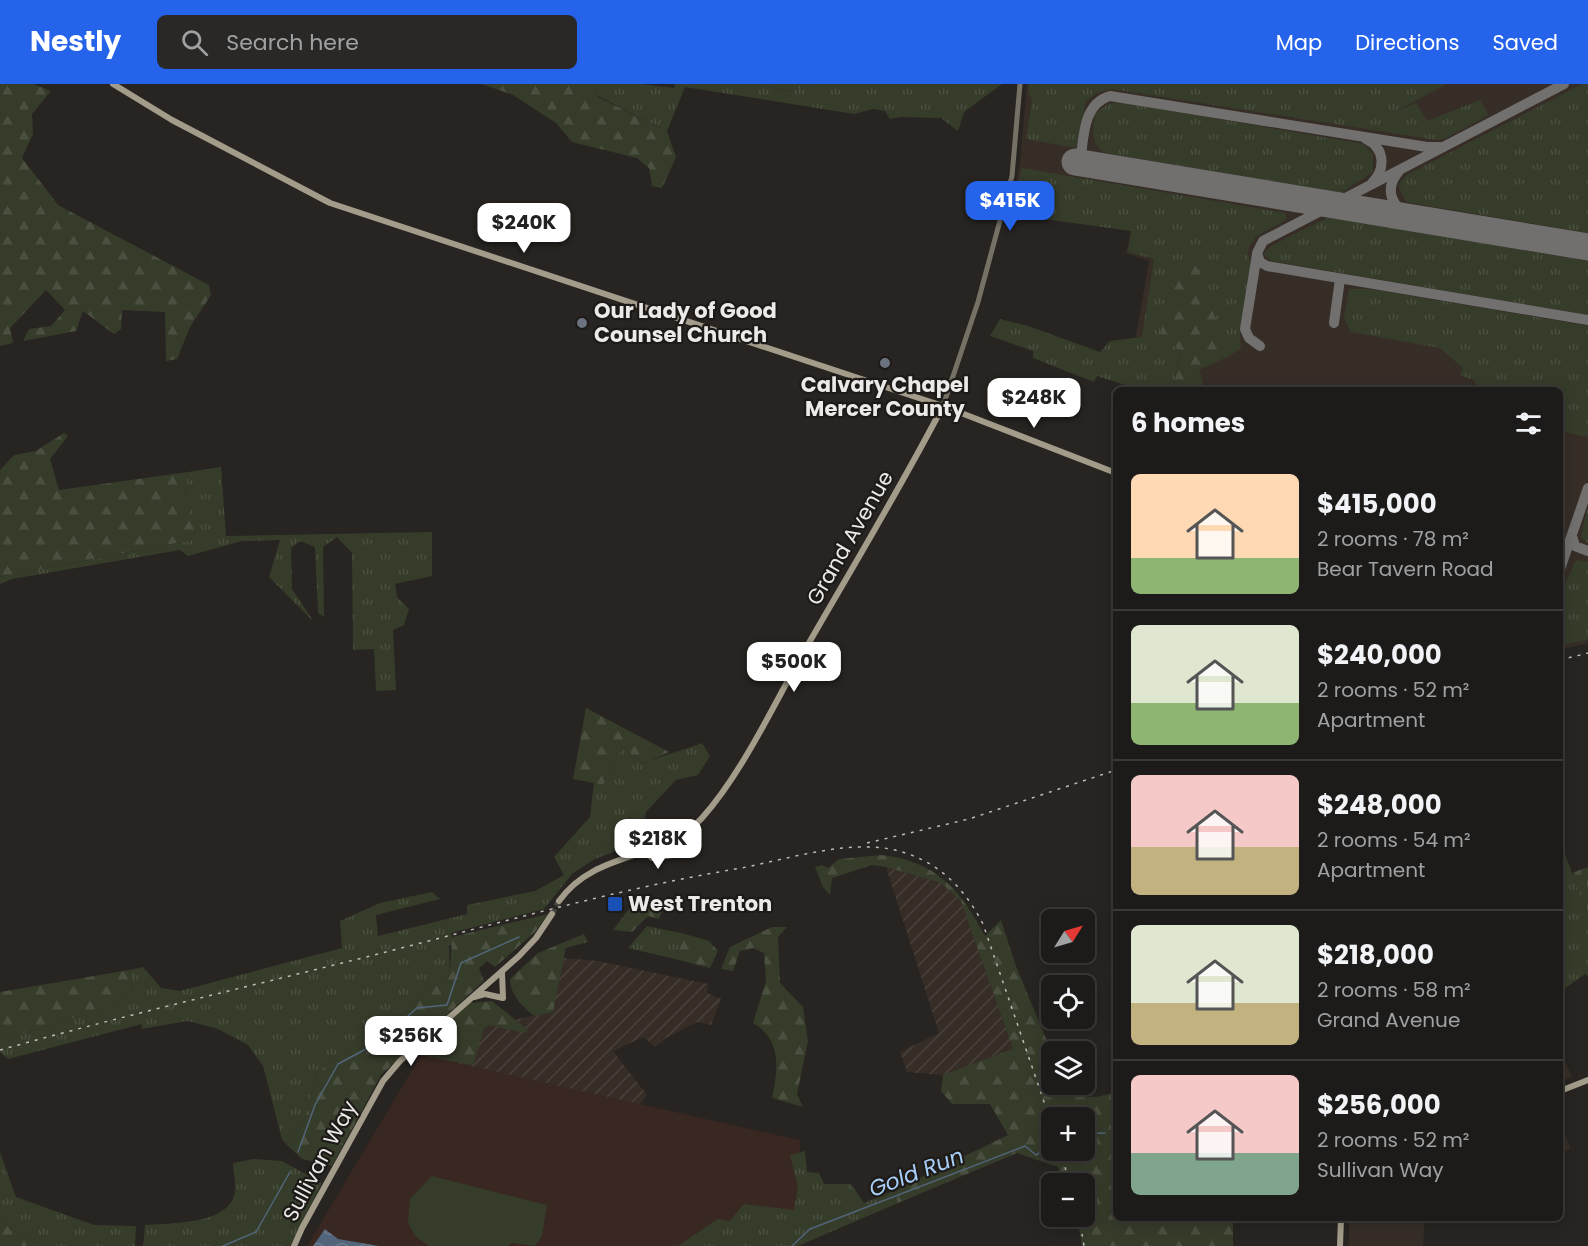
<!DOCTYPE html>
<html lang="en">
<head>
<meta charset="utf-8">
<style>
  :root { --surface:#1d1b19; --page:#2a2826; --text:#f1f3f6; --muted:#a0a1a2; --line:#3b3938; --accent:#2563eb }
  body { margin:0; font-family:Poppins,sans-serif; background:var(--page); color:var(--text); height:100vh; display:flex; flex-direction:column; font-size:22px; white-space:nowrap }
  * { box-sizing:border-box; margin:0 }
  p { font-size:20px; color:var(--muted) }
  .icon { flex:none; width:33px; height:33px; fill:none; stroke:currentColor; stroke-width:2; stroke-linecap:round; stroke-linejoin:round }
  .map { position:relative; flex:1; overflow:hidden }
  .sheet { position:absolute; left:1113px; top:303px; width:450px; height:834px; display:flex; flex-direction:column; background:var(--surface); border-radius:9px; box-shadow:0 3px 15px #0003,0 0 0 2px var(--line) }
  .sheet>* { flex:none }
  .needle { width:39px; rotate:53deg }
  .buttons { position:absolute; left:1041px; top:825px; display:grid; gap:12px }
  .buttons a { display:grid; place-items:center; width:54px; height:54px; border-radius:9px; background:var(--surface); box-shadow:0 3px 15px #0003,0 0 0 2px var(--line); font-size:30px }
  .price { position:absolute; translate:-50% -51px; padding:0 14px; border-radius:12px; background:#fff; color:#222; font-size:20px; line-height:39px; filter:drop-shadow(0 2px 3px #0008) }
  .price::after { content:''; position:absolute; left:50%; top:36px; width:18px; height:14px; margin-left:-9px; background:inherit; clip-path:polygon(0 0,100% 0,50% 100%) }
  .price.active { background:var(--accent); color:#fff }
  ul { padding:0; list-style:none }
  li { display:flex; align-items:center; gap:18px; height:150px; padding:0 18px }
  li+li { border-top:2px solid var(--line) }
  li span { display:grid; place-items:center; flex:none; width:168px; height:120px; border-radius:9px; color:#555 }
  li>.icon { margin-inline-start:auto }
  span .icon { width:72px; height:72px; fill:#fffc; stroke-width:1 }
  li b { font-size:26px }
  h2 { display:flex; justify-content:space-between; align-items:center; height:72px; padding:0 18px; font-size:26px }
  header { display:flex; align-items:center; gap:36px; box-sizing:border-box; height:84px; padding:0 30px; background:var(--accent); color:#fff }
  header strong { font-size:28px }
  nav { display:flex; gap:33px; margin-inline-start:auto; font-size:21px }
  .search { width:420px; height:54px; background:var(--page); display:flex; align-items:center; gap:15px; box-sizing:border-box; padding:0 21px; border-radius:9px; color:var(--muted); font-size:22px }
  .map>svg:first-child { display:block }
  .built { fill:#362d27 }
  .industrial { fill:url(#industrial-furrows) }
  .education { fill:#392721 }
  .grass { fill:url(#grass-tufts) }
  .forest { fill:url(#forest-firs); fill-rule:evenodd }
  .cemetery { fill:url(#cemetery-stones) }
  .green { fill:#363c2a }
  .water { fill:url(#water-waves) }
  .lines { fill:none; stroke-linecap:round; stroke-linejoin:round }
  .stream { stroke:#52657a; stroke-width:1.5 }
  .taxiway { stroke:#72706e; stroke-width:10 }
  .runway { stroke:#72706e; stroke-width:27 }
  .secondary-tunnel { stroke:#45423f; stroke-width:6; stroke-dasharray:6 3; stroke-linecap:butt }
  .tertiary { stroke:#757165; stroke-width:5 }
  .secondary { stroke:#a39c8a; stroke-width:6 }
  .rail { stroke:#bebcba; stroke-width:1.5; stroke-dasharray:3 6; stroke-linecap:butt }
  .worship-dot { fill:#6b7280; stroke:#1d1a18; stroke-width:2 }
  .transit-dot { fill:#1a4fb4; stroke:#1d1a18; stroke-width:2 }
  .labels { text-anchor:middle; stroke-width:4.5; stroke-linejoin:round; paint-order:stroke }
  .poi-label { font-size:21px; font-weight:bold; fill:#eceae8; stroke:#1d1a18; text-anchor:start }
  .street-label { font-size:21px; fill:#eceae8; stroke:#1d1a18 }
  .water-label { font-size:22px; font-style:italic; fill:#a8cef7; stroke:#1d1a18 }
</style>
</head>
<body>
<header>
<strong>Nestly</strong>
<div class="search"><svg class="icon" aria-label="search" viewBox="0 0 24 24"><circle cx="10" cy="10" r="6"/><path d="M15 15l6 6"/></svg>Search here</div>
<nav><a>Map</a><a>Directions</a><a>Saved</a></nav>
</header>
<div class="map">
<svg width="1588" height="1162" viewBox="0 0 1588 1162">
  <defs>
    <pattern id="industrial-furrows" width="10" height="10" patternUnits="userSpaceOnUse" patternTransform="scale(1.5)"><rect width="10" height="10" fill="#362d27"/><path d="M-1 1l2-2M0 10L10 0M9 11l2-2" fill="none" stroke="#4a413c"/></pattern>
    <pattern id="grass-tufts" width="24" height="20" patternUnits="userSpaceOnUse" patternTransform="scale(1.5)"><rect width="24" height="20" fill="#363c2a"/><path d="M3 7l-1-3M5 7V3M7 7l1-3M15 17l-1-3M17 17v-4M19 17l1-3" fill="none" stroke="#4a4f3f"/></pattern>
    <pattern id="forest-firs" width="22" height="20" patternUnits="userSpaceOnUse" patternTransform="scale(1.5)"><rect width="22" height="20" fill="#363c2a"/><path d="M5 1l3.5 6h-7zM16 11l3.5 6h-7z" fill="#4a4f3f"/></pattern>
    <pattern id="cemetery-stones" width="16" height="16" patternUnits="userSpaceOnUse" patternTransform="scale(1.5)"><rect width="16" height="16" fill="#363c2a"/><path d="M2 7V4a2 2 0 0 1 4 0v3zM10 15v-3a2 2 0 0 1 4 0v3z" fill="#4a4f3f"/></pattern>
    <pattern id="water-waves" width="16" height="10" patternUnits="userSpaceOnUse" patternTransform="scale(1.5)"><rect width="16" height="10" fill="#52657a"/><path d="M0 5q4-4 8 0t8 0" fill="none" stroke="#6b7b8d"/></pattern>
  </defs>
  <rect width="100%" height="100%" fill="#272421"/>
  <!-- built -->
  <path class="built" d="M 1027,0 L 1588,0 L 1588,559 L 1560,566 L 1560,306 L 1133,306 L 1127,303 L 1149,177 L 1126,169 L 1131,147 L 1009,130 L 1020,79 Z
    M 1560,964 L 1572,993 L 1560,998 Z
    M 1560,1038 L 1571,1065 L 1560,1070 Z
    M 1349,1134 L 1425,1134 L 1423,1162 L 1349,1162 Z"/>
  <!-- industrial -->
  <path class="industrial" d="M 886,783 L 941,799 L 962,817 L 1013,965 L 943,991 L 907,988 L 900,968 L 939,949 Z
    M 564,874 L 598,877 L 708,900 L 707,909 L 721,915 L 711,941 L 697,938 L 666,954 L 655,963 L 643,953 L 613,967 L 647,1011 L 639,1021 L 421,971 L 482,949 L 488,941 L 552,928 Z"/>
  <!-- education -->
  <path class="education" d="M 421,971 L 800,1056 L 799,1162 L 307,1162 Z"/>
  <!-- grass -->
  <path class="grass" d="M 593,0 L 641,0 L 674,4 L 675,0 L 755,0 L 789,7 L 815,0 L 1002,0 L 964,28 L 958,47 L 941,34 L 900,33 L 890,35 L 885,27 L 873,25 L 854,30 L 685,3 L 667,47 L 598,12 Z
    M 1029,0 L 1447,0 L 1394,28 L 1416,19 L 1427,37 L 1480,16 L 1489,31 L 1444,55 L 1436,56 L 1112,5 L 1097,9 L 1086,17 L 1076,64 L 1026,55 L 1032,17 L 1028,7 Z
    M 1582,0 L 1588,0 L 1588,149 L 1406,118 L 1398,101 L 1407,91 Z
    M 1118,18 L 1358,59 L 1364,60 L 1373,71 L 1373,88 L 1341,109 L 1106,69 C 1089,60 1093,47 1095,30 L 1108,20 Z
    M 1022,84 L 1285,129 L 1287,134 C 1277,144 1260,146 1252,158 C 1243,170 1253,178 1252,189 C 1248,216 1237,236 1241,264 L 1229,272 L 1196,179 L 1173,306 L 1140,306 L 1097,292 L 1094,298 L 1033,274 L 1033,267 L 990,252 L 1000,235 L 1028,242 L 1100,268 L 1110,257 L 1142,253 L 1154,175 L 1128,168 L 1131,147 L 1009,130 Z
    M 1329,133 L 1588,177 L 1588,231 L 1272,177 L 1264,171 L 1266,166 L 1273,161 Z
    M 1349,205 L 1371,205 L 1588,242 L 1588,353 L 1560,347 L 1560,306 L 1477,304 L 1474,296 L 1460,291 L 1463,284 L 1440,264 L 1351,248 L 1344,234 Z
    M 221,383 L 226,452 L 432,448 L 432,492 L 395,500 L 397,513 L 409,525 L 404,541 L 393,546 L 396,606 L 376,607 L 374,565 L 353,566 L 352,469 L 337,453 L 323,463 L 324,533 L 318,529 L 315,463 L 300,457 L 291,464 L 292,505 L 314,538 L 269,493 L 280,456 L 242,457 L 188,472 L 180,466 L 12,495 L 0,500 L 0,493 L 192,456 L 196,446 L 187,434 L 194,416 L 184,417 L 188,388 Z
    M 1588,422 L 1588,459 L 1581,453 Z
    M 1576,476 L 1588,478 L 1588,555 L 1560,562 L 1560,511 Z
    M 702,659 L 710,672 L 698,691 L 676,696 L 646,728 L 644,741 L 655,755 L 622,769 L 621,765 L 595,775 L 573,789 L 544,825 L 451,849 L 453,860 L 449,862 L 450,889 L 389,941 L 340,971 L 317,989 L 305,1034 L 286,1060 L 282,1055 L 263,982 L 248,961 L 218,945 L 188,937 L 141,945 L 142,940 L 8,975 L 0,968 L 0,956 L 121,920 L 133,906 L 129,886 L 143,883 L 161,904 L 180,907 L 342,864 L 340,837 L 380,819 L 432,808 L 440,815 L 376,831 L 378,852 L 467,830 L 467,821 L 535,807 L 564,791 L 554,773 L 590,733 L 594,699 L 603,701 L 622,663 L 644,680 C 664,670 682,667 702,659 Z
    M 1560,757 L 1588,831 L 1588,892 L 1585,890 L 1560,908 Z
    M 647,842 L 685,850 L 675,875 L 628,864 Z
    M 805,1067 L 807,1088 L 819,1089 L 824,1100 L 851,1100 L 864,1119 L 893,1107 L 898,1119 L 798,1162 L 678,1162 L 718,1135 L 730,1137 L 744,1120 L 794,1126 L 798,1103 L 790,1071 Z
    M 0,1068 L 16,1113 L 94,1141 L 136,1142 L 135,1162 L 43,1162 L 31,1158 L 0,1137 Z
    M 253,1075 L 282,1077 L 322,1099 L 290,1162 L 143,1162 L 145,1141 C 171,1139 231,1141 235,1107 C 236,1098 233,1087 233,1079 Z"/>
  <!-- forest -->
  <path class="forest" d="M 0,0 L 33,0 L 51,7 L 32,30 L 33,50 L 22,74 L 58,121 L 209,201 L 211,211 L 190,243 L 177,275 L 166,277 L 165,228 L 122,226 L 121,245 L 114,250 L 83,227 L 76,247 L 23,257 L 29,245 L 51,242 L 65,226 L 46,206 L 10,244 L 13,259 L 0,262 Z
    M 482,0 L 593,0 L 598,13 L 667,47 L 676,73 L 662,104 L 652,102 L 649,84 L 637,74 L 572,58 L 556,39 L 513,11 Z
    M 755,0 L 815,0 L 789,7 Z
    M 1180,178 L 1196,179 L 1229,272 L 1199,286 L 1205,306 L 1173,306 L 1181,266 L 1159,254 Z
    M 64,349 L 68,352 L 50,375 L 59,406 L 188,388 L 184,416 L 195,416 L 188,434 L 196,446 L 192,456 L 0,493 L 0,386 L 14,371 L 36,367 Z
    M 586,624 L 669,668 L 644,680 L 622,663 L 603,701 L 573,695 Z
    M 882,771 C 937,778 960,805 985,852 L 1001,836 L 1016,882 L 1049,962 L 1052,1000 L 1057,1001 L 1060,1013 L 1096,1013 L 1116,1008 L 1116,1134 L 1233,1134 L 1233,1162 L 1082,1162 L 1077,1133 L 1084,1132 L 1084,1100 L 1064,1099 L 1058,1083 L 1017,1069 L 898,1119 L 893,1107 L 1008,1051 L 990,1020 L 952,1020 L 941,1007 L 943,991 L 1013,965 L 961,817 L 941,799 L 886,783 L 872,781 L 832,794 L 830,811 L 823,803 L 815,783 L 822,781 L 828,784 L 839,775 ZM 1052,1034 L 1084,1034 L 1084,1066 L 1052,1066 Z
    M 658,812 L 664,822 L 659,835 L 648,832 L 632,848 L 613,846 L 632,821 Z
    M 548,830 L 535,848 L 495,883 L 487,877 L 479,884 L 484,897 L 381,991 L 332,1082 L 302,1075 L 286,1060 L 305,1034 L 317,989 L 340,971 L 389,941 L 450,889 L 452,853 Z
    M 772,843 L 787,843 L 778,853 L 780,899 L 803,923 L 808,957 L 797,1010 L 803,1023 L 772,1014 C 778,985 782,956 753,939 L 766,897 L 764,869 L 753,864 L 740,867 L 733,887 L 721,885 L 730,863 Z
    M 584,850 L 588,858 L 566,864 L 553,928 L 534,932 C 522,922 510,910 510,895 L 538,869 Z
    M 685,850 L 709,857 L 718,867 L 710,884 L 675,875 Z
    M 129,886 L 133,906 L 121,920 L 0,956 L 0,908 Z
    M 492,917 L 528,946 L 526,949 L 489,941 L 484,945 L 473,981 L 420,971 L 415,967 L 470,919 Z
    M 0,1137 L 31,1158 L 43,1162 L 0,1162 Z"/>
  <!-- cemetery -->
  <path class="cemetery" d="M 1588,783 L 1588,831 L 1572,789 Z"/>
  <!-- green -->
  <path class="green" d="M 432,1092 L 547,1121 L 542,1152 L 535,1162 L 512,1159 L 508,1162 L 429,1162 L 416,1153 L 408,1139 L 410,1115 Z"/>
  <!-- water -->
  <path class="water" d="M 325,1145 L 338,1155 L 379,1162 L 313,1162 Z"/>
  <g class="lines">
    <!-- stream -->
    <path class="stream" d="M 1115,1041 L 1116,1040
      M 1084,1050 L 1105,1049
      M 298,1068 L 315,1021 L 338,980 L 379,958 L 417,924 L 447,921 L 461,879 L 519,853
      M 223,1162 L 256,1148 L 290,1088
      M 792,1162 L 810,1145 L 1025,1062 L 1036,1071 L 1052,1061"/>
    <!-- taxiway -->
    <path class="taxiway" d="M 1564,0 L 1263,157 L 1257,169 L 1260,178 L 1267,182 L 1588,236
      M 1366,55 C 1385,64 1386,85 1372,99
      M 1080,78 C 1084,55 1082,20 1110,12 L 1427,63 L 1440,63
      M 1399,87 C 1383,106 1392,123 1412,134
      M 1257,170 L 1245,245 L 1249,254 L 1260,262
      M 1334,239 L 1340,195
      M 1572,452 L 1575,462 L 1588,467
      M 1560,485 L 1588,404"/>
    <!-- runway -->
    <path class="runway" d="M 1075,78 L 1588,163"/>
    <!-- secondary-tunnel -->
    <path class="secondary-tunnel" d="M 552,830 L 559,817"/>
    <!-- tertiary -->
    <path class="tertiary" d="M 943,322 L 978,218 L 1012,92 L 1020,0"/>
    <!-- secondary -->
    <path class="secondary" d="M 113,0 L 172,36 L 330,119 L 943,322 L 1116,389
      M 644,767 L 652,774 L 686,769
      M 559,817 C 596,765 663,778 702,734 C 742,689 772,624 802,571 C 849,489 899,407 943,322
      M 474,913 L 485,910 L 503,914 L 502,888
      M 1560,1007 L 1588,996
      M 294,1162 L 302,1144 L 383,997 L 400,977 L 519,872 L 536,854 L 552,830
      M 1340,1162 L 1341,1134"/>
    <!-- rail -->
    <path class="rail" d="M 1560,576 L 1588,569
      M 867,759 L 969,735 L 1116,686
      M 0,966 C 129,930 260,900 390,867 C 503,838 615,806 730,786 C 779,778 834,758 884,764 C 931,771 962,799 983,840 L 1052,1041
      M 1060,1066 L 1070,1100
      M 1079,1132 L 1084,1162"/>
  </g>
  <!-- markers -->
  <g class="worship-dot">
    <circle cx="582" cy="239" r="6"/>
    <circle cx="885" cy="279" r="6"/>
  </g>
  <rect class="transit-dot" x="607" y="812" width="16" height="16" rx="3"/>
  <g class="labels">
    <!-- poi labels -->
    <g class="poi-label">
      <text x="594" y="234">Our Lady of Good<tspan x="594" dy="24">Counsel Church</tspan></text>
      <text x="885" y="308" text-anchor="middle">Calvary Chapel<tspan x="885" dy="24">Mercer County</tspan></text>
      <text x="628" y="827">West Trenton</text>
    </g>
    <!-- street labels -->
    <g class="street-label">
      <text transform="translate(850 454) rotate(-60)" y="7">Grand Avenue</text>
      <text transform="translate(320 1077) rotate(-62)" y="7">Sullivan Way</text>
    </g>
    <!-- water labels -->
    <g class="water-label">
      <text transform="translate(916 1088) rotate(-21)" y="8">Gold Run</text>
    </g>
  </g>
</svg>
<div class="buttons">
<a><svg class="needle" viewBox="-14 -14 28 28"><path d="M0-13l5 13h-10z" fill="#e53935"/><path d="M0 13l5-13h-10z" fill="#a0a1a2"/></svg></a>
<a><svg class="icon" aria-label="locate" viewBox="0 0 24 24"><circle cx="12" cy="12" r="6"/><path d="M12 2v4M12 18v4M2 12h4M18 12h4"/></svg></a>
<a><svg class="icon" aria-label="layers" viewBox="0 0 24 24"><path d="M12 4l9 5-9 5-9-5zM3 14l9 5 9-5"/></svg></a>
<a>+</a>
<a>−</a>
</div>
<b class="price active" style="left:1010px;top:148px">$415K</b>
<b class="price" style="left:524px;top:170px">$240K</b>
<b class="price" style="left:1034px;top:345px">$248K</b>
<b class="price" style="left:794px;top:609px">$500K</b>
<b class="price" style="left:658px;top:786px">$218K</b>
<b class="price" style="left:411px;top:983px">$256K</b>
<section class="sheet">
<h2>6 homes<svg class="icon" aria-label="filters" viewBox="0 0 24 24"><path d="M4 7h16M4 17h16"/><circle cx="9" cy="7" r="2"/><circle cx="15" cy="17" r="2"/></svg></h2>
<ul>
<li><span style="background:linear-gradient(#ffd9b3 70%,#8fb573 0)"><svg class="icon" aria-label="home" viewBox="0 0 24 24"><path d="M3 11l9-7 9 7M6 9v11h12V9"/></svg></span><div><b>$415,000</b><p>2 rooms · 78 m²</p><p>Bear Tavern Road</p></div></li>
<li><span style="background:linear-gradient(#dfe7d0 65%,#8fb573 0)"><svg class="icon" aria-label="home" viewBox="0 0 24 24"><path d="M3 11l9-7 9 7M6 9v11h12V9"/></svg></span><div><b>$240,000</b><p>2 rooms · 52 m²</p><p>Apartment</p></div></li>
<li><span style="background:linear-gradient(#f6c9c9 60%,#c2b280 0)"><svg class="icon" aria-label="home" viewBox="0 0 24 24"><path d="M3 11l9-7 9 7M6 9v11h12V9"/></svg></span><div><b>$248,000</b><p>2 rooms · 54 m²</p><p>Apartment</p></div></li>
<li><span style="background:linear-gradient(#dfe7d0 65%,#c2b280 0)"><svg class="icon" aria-label="home" viewBox="0 0 24 24"><path d="M3 11l9-7 9 7M6 9v11h12V9"/></svg></span><div><b>$218,000</b><p>2 rooms · 58 m²</p><p>Grand Avenue</p></div></li>
<li><span style="background:linear-gradient(#f6c9c9 65%,#7fa58c 0)"><svg class="icon" aria-label="home" viewBox="0 0 24 24"><path d="M3 11l9-7 9 7M6 9v11h12V9"/></svg></span><div><b>$256,000</b><p>2 rooms · 52 m²</p><p>Sullivan Way</p></div></li>
</ul>
</section>
</div>
</body>
</html>
